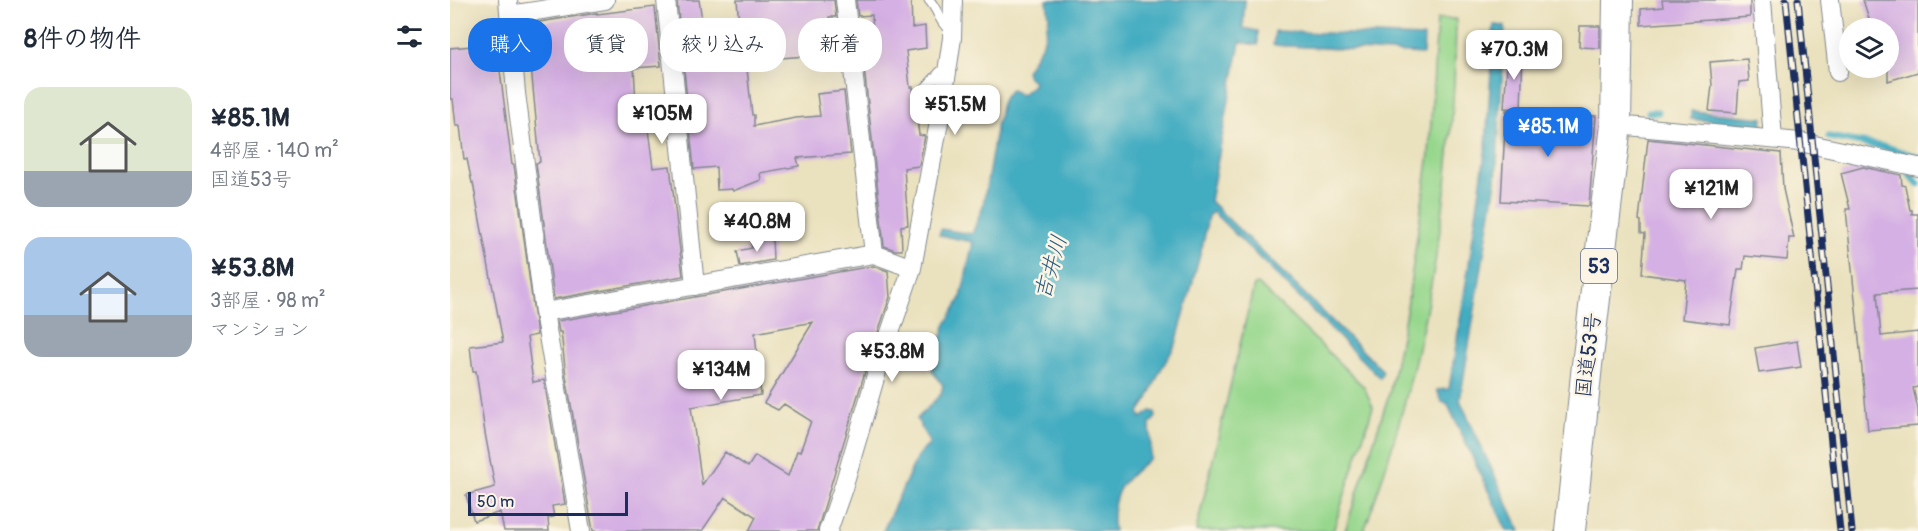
<!DOCTYPE html>
<html lang="ja">
<head>
<meta charset="utf-8">
<style>
  :root { --surface:#fff; --page:#f6f6f7; --text:#1f2937; --muted:#747a83; --accent:#1a73e8 }
  body { margin:0; font-family:Pangolin,"Klee One",sans-serif; background:var(--page); color:var(--text); height:100vh; display:flex; flex-direction:column; font-size:22px; white-space:nowrap }
  * { box-sizing:border-box; margin:0 }
  p { font-size:20px; color:var(--muted) }
  .icon { flex:none; width:33px; height:33px; fill:none; stroke:currentColor; stroke-width:2; stroke-linecap:round; stroke-linejoin:round }
  .map { position:relative; flex:1; overflow:hidden }
  .drawer { display:flex; flex-direction:column; background:var(--surface); width:450px }
  .drawer>* { flex:none }
  .top-card { position:absolute; left:18px; top:18px; width:570px; height:54px; display:flex; gap:12px }
  .buttons { position:absolute; left:1389px; top:18px; display:grid; gap:12px }
  .buttons a { display:grid; place-items:center; width:60px; height:60px; border-radius:50%; background:var(--surface); box-shadow:0 6px 24px #0002; font-size:30px }
  .scale { position:absolute; left:18px; bottom:15px; width:160px; box-sizing:border-box; padding-left:6px; border:3px solid #1b2f5e; border-top:0; font-size:16px; line-height:21px; white-space:nowrap; color:#1b2f5e; -webkit-text-stroke:4px #fcf5e5; paint-order:stroke }
  .price { position:absolute; translate:-50% -51px; padding:0 14px; border-radius:12px; background:#fff; color:#222; font-size:20px; line-height:39px; filter:drop-shadow(0 2px 3px #0008) }
  .price::after { content:''; position:absolute; left:50%; top:36px; width:18px; height:14px; margin-left:-9px; background:inherit; clip-path:polygon(0 0,100% 0,50% 100%) }
  .price.selected { background:var(--accent); color:#fff }
  ul { padding:0; list-style:none }
  li { display:flex; align-items:center; gap:18px; height:150px; padding:0 24px }
  li span { display:grid; place-items:center; flex:none; width:168px; height:120px; border-radius:18px; color:#555 }
  li>.icon { margin-inline-start:auto }
  span .icon { width:72px; height:72px; fill:#fffc; stroke-width:1 }
  li b { font-size:26px }
  h2 { display:flex; justify-content:space-between; align-items:center; height:72px; padding:0 24px; font-size:26px }
  .pill { padding:0 21px; border-radius:24px; background:var(--surface); box-shadow:0 6px 24px #0002; font-size:21px; line-height:54px }
  .pill.selected { background:var(--accent); color:#fff }
  main { display:flex; flex:1; min-height:0 }
  .map>svg:first-child { display:block }
  .green { fill:#97d78d; stroke:#598376; stroke-width:1.5 }
  .water { fill:#42acc1; stroke:#2e6e90; stroke-width:1.5 }
  .lines { fill:none; stroke-linecap:round; stroke-linejoin:round }
  .stream { stroke:#42acc1; stroke-width:7 }
  .building { fill:#d5b0e4; fill-rule:evenodd }
  .service-casing { stroke:#82888e; stroke-width:11 }
  .minor-casing { stroke:#82888e; stroke-width:20 }
  .trunk-casing { stroke:#82888e; stroke-width:32 }
  .service { stroke:#fff; stroke-width:9 }
  .minor { stroke:#fff; stroke-width:18 }
  .trunk { stroke:#fff; stroke-width:30 }
  .rail-casing { stroke:#1b2f5e; stroke-width:7 }
  .rail { stroke:#fcf5e5; stroke-width:4.5; stroke-dasharray:14; stroke-linecap:butt }
  .labels { text-anchor:middle; stroke-width:5; stroke-linejoin:round; paint-order:stroke }
  .shield { fill:#fcf5e5; stroke:#5e6a86; stroke-width:1.5 }
  .shield-label { font-size:20px; font-weight:bold; fill:#1b2f5e }
  .street-label { font-size:21px; fill:#1b2f5e; stroke:#fcf5e5 }
  .water-label { font-size:22px; font-style:italic; fill:#295b81; stroke:#fcf5e5 }
</style>
</head>
<body>
<main>
<section class="drawer">
<h2>8件の物件<svg class="icon" aria-label="filters" viewBox="0 0 24 24"><path d="M4 7h16M4 17h16"/><circle cx="9" cy="7" r="2"/><circle cx="15" cy="17" r="2"/></svg></h2>
<ul>
<li><span style="background:linear-gradient(#dfe7d0 70%,#9aa5b1 0)"><svg class="icon" aria-label="home" viewBox="0 0 24 24"><path d="M3 11l9-7 9 7M6 9v11h12V9"/></svg></span><div><b>¥85.1M</b><p>4部屋 · 140 m²</p><p>国道53号</p></div></li>
<li><span style="background:linear-gradient(#a9c7e8 65%,#9aa5b1 0)"><svg class="icon" aria-label="home" viewBox="0 0 24 24"><path d="M3 11l9-7 9 7M6 9v11h12V9"/></svg></span><div><b>¥53.8M</b><p>3部屋 · 98 m²</p><p>マンション</p></div></li>
</ul>
</section>
<div class="map">
<svg width="1468" height="531" viewBox="0 0 1468 531">
  <rect width="100%" height="100%" fill="#fcf5e5"/>
  <filter id="ink" filterUnits="userSpaceOnUse"><feTurbulence type="fractalNoise" baseFrequency=".0167" numOctaves="2"/><feDisplacementMap in="SourceGraphic" scale="12" xChannelSelector="R" yChannelSelector="G"/><feConvolveMatrix kernelMatrix="1 2 1 2 8 2 1 2 1" color-interpolation-filters="sRGB"/></filter>
  <filter id="wash" filterUnits="userSpaceOnUse"><feTurbulence type="fractalNoise" baseFrequency=".008" numOctaves="4" result="noise"/><feDisplacementMap in="SourceGraphic" scale="24" xChannelSelector="R" yChannelSelector="G"/><feGaussianBlur stdDeviation="1.35" result="paint"/><feColorMatrix in="noise" values="0 0 0 0 0 0 0 0 0 0 0 0 0 0 0 0 0 1.4 0 .05"/><feComposite in="paint" operator="in"/></filter>
  <g filter="url(#wash)">
    <rect width="100%" height="100%" fill="#eae1be"/>
    <!-- green -->
    <path class="green" d="M 987,19 L 1006,19 C 1004,197 975,364 914,531 L 895,531 L 940,391 L 957,307 L 979,154 Z
      M 808,284 L 914,387 L 923,407 L 883,531 L 746,531 L 804,285 Z"/>
    <!-- water -->
    <path class="water" d="M 597,0 L 795,0 L 793,28 L 808,31 L 808,45 L 790,42 L 760,201 L 933,371 L 930,378 L 763,212 L 758,216 L 754,240 L 726,344 L 710,371 L 698,399 L 689,412 L 691,418 L 701,411 L 705,412 L 706,417 L 700,424 L 701,446 L 700,458 C 691,466 679,475 672,485 C 664,496 661,517 664,531 L 433,531 L 468,455 L 480,444 L 467,419 L 491,394 L 493,385 L 482,371 L 495,326 L 511,298 L 523,242 L 489,235 L 491,229 L 522,234 L 533,206 L 546,130 C 545,124 548,122 549,116 C 553,102 548,101 561,90 L 571,95 L 583,85 L 584,81 L 578,77 L 576,71 L 593,43 L 599,17 Z
      M 1044,25 L 1055,26 L 1046,181 L 1010,400 L 1070,531 L 1057,531 L 997,403 L 992,402 L 987,390 L 999,389 L 1019,264 L 1036,146 L 1042,57 L 1031,55 L 1032,43 L 1042,42 Z
      M 825,31 L 974,37 L 973,54 L 823,45 Z
      M 1241,111 L 1313,118 L 1312,126 L 1241,119 Z"/>
    <g class="lines">
      <!-- stream -->
      <path class="stream" d="M 1199,112 L 1208,112
        M 1379,137 L 1439,148 L 1468,157
        M 1460,175 L 1468,184"/>
    </g>
    <g id="blocks">
      <!-- building -->
      <path class="building" d="M 237,0 L 249,0 L 256,47 L 291,45 L 287,0 L 384,0 L 386,17 L 379,17 L 383,54 L 331,58 L 331,57 L 296,59 L 302,115 L 304,115 L 304,126 L 346,118 L 370,116 L 367,94 L 394,91 L 401,154 L 347,158 L 349,166 L 310,173 L 311,180 L 283,191 L 282,189 L 267,190 L 266,167 L 244,169 L 227,1 Z
        M 406,0 L 461,0 L 462,28 L 475,26 L 476,48 L 456,51 L 460,87 L 463,87 L 469,135 L 475,136 L 469,166 L 454,168 L 458,225 L 451,226 L 452,250 L 445,250 L 434,246 L 413,59 L 424,58 L 422,15 L 408,16 Z
        M 1212,0 L 1300,0 L 1300,17 L 1191,25 L 1191,9 L 1213,7 Z
        M 1413,0 L 1468,0 L 1468,72 L 1438,81 L 1438,28 L 1422,28 Z
        M 205,7 L 211,66 L 184,68 L 186,104 L 215,100 L 217,120 L 197,122 L 203,168 L 220,166 L 233,276 L 104,299 L 86,163 L 90,162 L 77,24 L 147,13 L 147,14 Z
        M 1130,26 L 1150,26 L 1150,48 L 1129,47 Z
        M 45,44 L 46,64 L 49,63 L 62,165 L 64,165 L 87,335 L 77,337 L 83,382 L 94,380 L 115,504 L 102,506 L 104,517 L 98,518 L 99,531 L 54,531 L 50,512 L 24,521 L 16,495 L 45,487 L 35,433 L 26,371 L 23,371 L 20,346 L 53,342 L 23,183 L 22,183 L 17,159 L 14,159 L 10,126 L 6,126 L 3,99 L 0,99 L 0,48 Z
        M 1058,51 L 1073,52 L 1071,109 L 1054,108 Z
        M 1297,59 L 1299,81 L 1289,82 L 1287,113 L 1259,111 L 1262,85 L 1260,62 Z
        M 1056,110 L 1146,116 L 1139,206 L 1051,201 Z
        M 1198,139 L 1331,153 L 1333,189 L 1344,238 L 1339,238 L 1337,260 L 1295,256 L 1293,269 L 1288,269 L 1280,325 L 1232,319 L 1236,280 L 1192,274 L 1195,234 L 1191,233 L 1191,221 L 1189,220 Z
        M 1413,167 L 1451,175 L 1452,185 L 1455,186 L 1460,210 L 1462,210 L 1462,214 L 1468,214 L 1468,290 L 1427,293 L 1431,336 L 1468,332 L 1468,387 L 1463,388 L 1468,409 L 1468,426 L 1418,430 L 1396,209 L 1400,209 L 1391,173 Z
        M 322,238 L 323,260 L 290,266 L 287,251 L 302,248 L 301,243 Z
        M 423,266 L 438,271 L 440,297 L 417,365 L 367,531 L 299,531 L 306,517 L 275,497 L 252,531 L 143,531 L 116,376 L 111,332 L 109,332 L 107,321 ZM 363,322 L 314,403 L 328,410 L 334,404 L 361,421 L 350,452 L 347,451 L 338,476 L 305,456 L 298,467 L 275,452 L 252,485 L 241,407 L 311,395 L 305,333 Z
        M 1347,341 L 1351,367 L 1309,373 L 1305,348 Z"/>
    </g>
  </g>
  <g filter="url(#ink)">
    <use href="#blocks" fill-opacity="0" stroke="#82888e" stroke-width="1.5"/>
    <g class="lines">
      <defs>
        <path id="service" d="M 479,0 C 488,9 490,24 500,30
          M 470,94 L 490,72 L 497,71"/>
        <path id="minor" d="M 58,0 L 66,93 L 94,312 L 131,531
          M 216,0 L 245,286
          M 395,0 L 424,254
          M 1312,0 L 1323,139
          M 1380,0 L 1388,72
          M 60,15 L 155,0
          M 1166,125 L 1350,142 L 1468,167
          M 94,312 L 424,254 L 462,268
          M 378,531 L 393,488 L 428,368 L 462,268 L 492,106 L 502,38 L 503,0"/>
        <path id="trunk" d="M 1120,531 L 1137,365 L 1166,125 L 1168,0"/>
      </defs>
      <!-- service casing -->
      <use href="#service" class="service-casing"/>
      <!-- minor casing -->
      <use href="#minor" class="minor-casing"/>
      <!-- trunk casing -->
      <use href="#trunk" class="trunk-casing"/>
      <!-- service -->
      <use href="#service" class="service"/>
      <!-- minor -->
      <use href="#minor" class="minor"/>
      <!-- trunk -->
      <use href="#trunk" class="trunk"/>
      <defs>
        <path id="rail" d="M 1336,0 L 1390,531
          M 1348,0 L 1402,531"/>
      </defs>
      <!-- rail casing -->
      <use href="#rail" class="rail-casing"/>
      <!-- rail -->
      <use href="#rail" class="rail"/>
    </g>
  </g>
  <g class="labels">
    <!-- shield labels -->
    <rect class="shield" x="1131" y="249" width="36" height="34" rx="4.5"/>
    <g class="shield-label">
      <text x="1149" y="273">53</text>
    </g>
    <!-- street labels -->
    <g class="street-label">
      <text transform="translate(1138 355) rotate(-83)" y="7">国道53号</text>
    </g>
    <!-- water labels -->
    <g class="water-label">
      <text transform="translate(600 267) rotate(-74)" y="8">吉井川</text>
    </g>
  </g>
</svg>
<div class="buttons">
<a><svg class="icon" aria-label="layers" viewBox="0 0 24 24"><path d="M12 4l9 5-9 5-9-5zM3 14l9 5 9-5"/></svg></a>
</div>
<div class="scale">50 m</div>
<b class="price" style="left:1064px;top:81px">¥70.3M</b>
<b class="price" style="left:505px;top:136px">¥51.5M</b>
<b class="price" style="left:212px;top:145px">¥105M</b>
<b class="price selected" style="left:1098px;top:158px">¥85.1M</b>
<b class="price" style="left:1261px;top:220px">¥121M</b>
<b class="price" style="left:307px;top:253px">¥40.8M</b>
<b class="price" style="left:442px;top:383px">¥53.8M</b>
<b class="price" style="left:271px;top:401px">¥134M</b>
<div class="top-card">
<a class="pill selected">購入</a>
<a class="pill">賃貸</a>
<a class="pill">絞り込み</a>
<a class="pill">新着</a>
</div>
</div>
</main>
</body>
</html>
